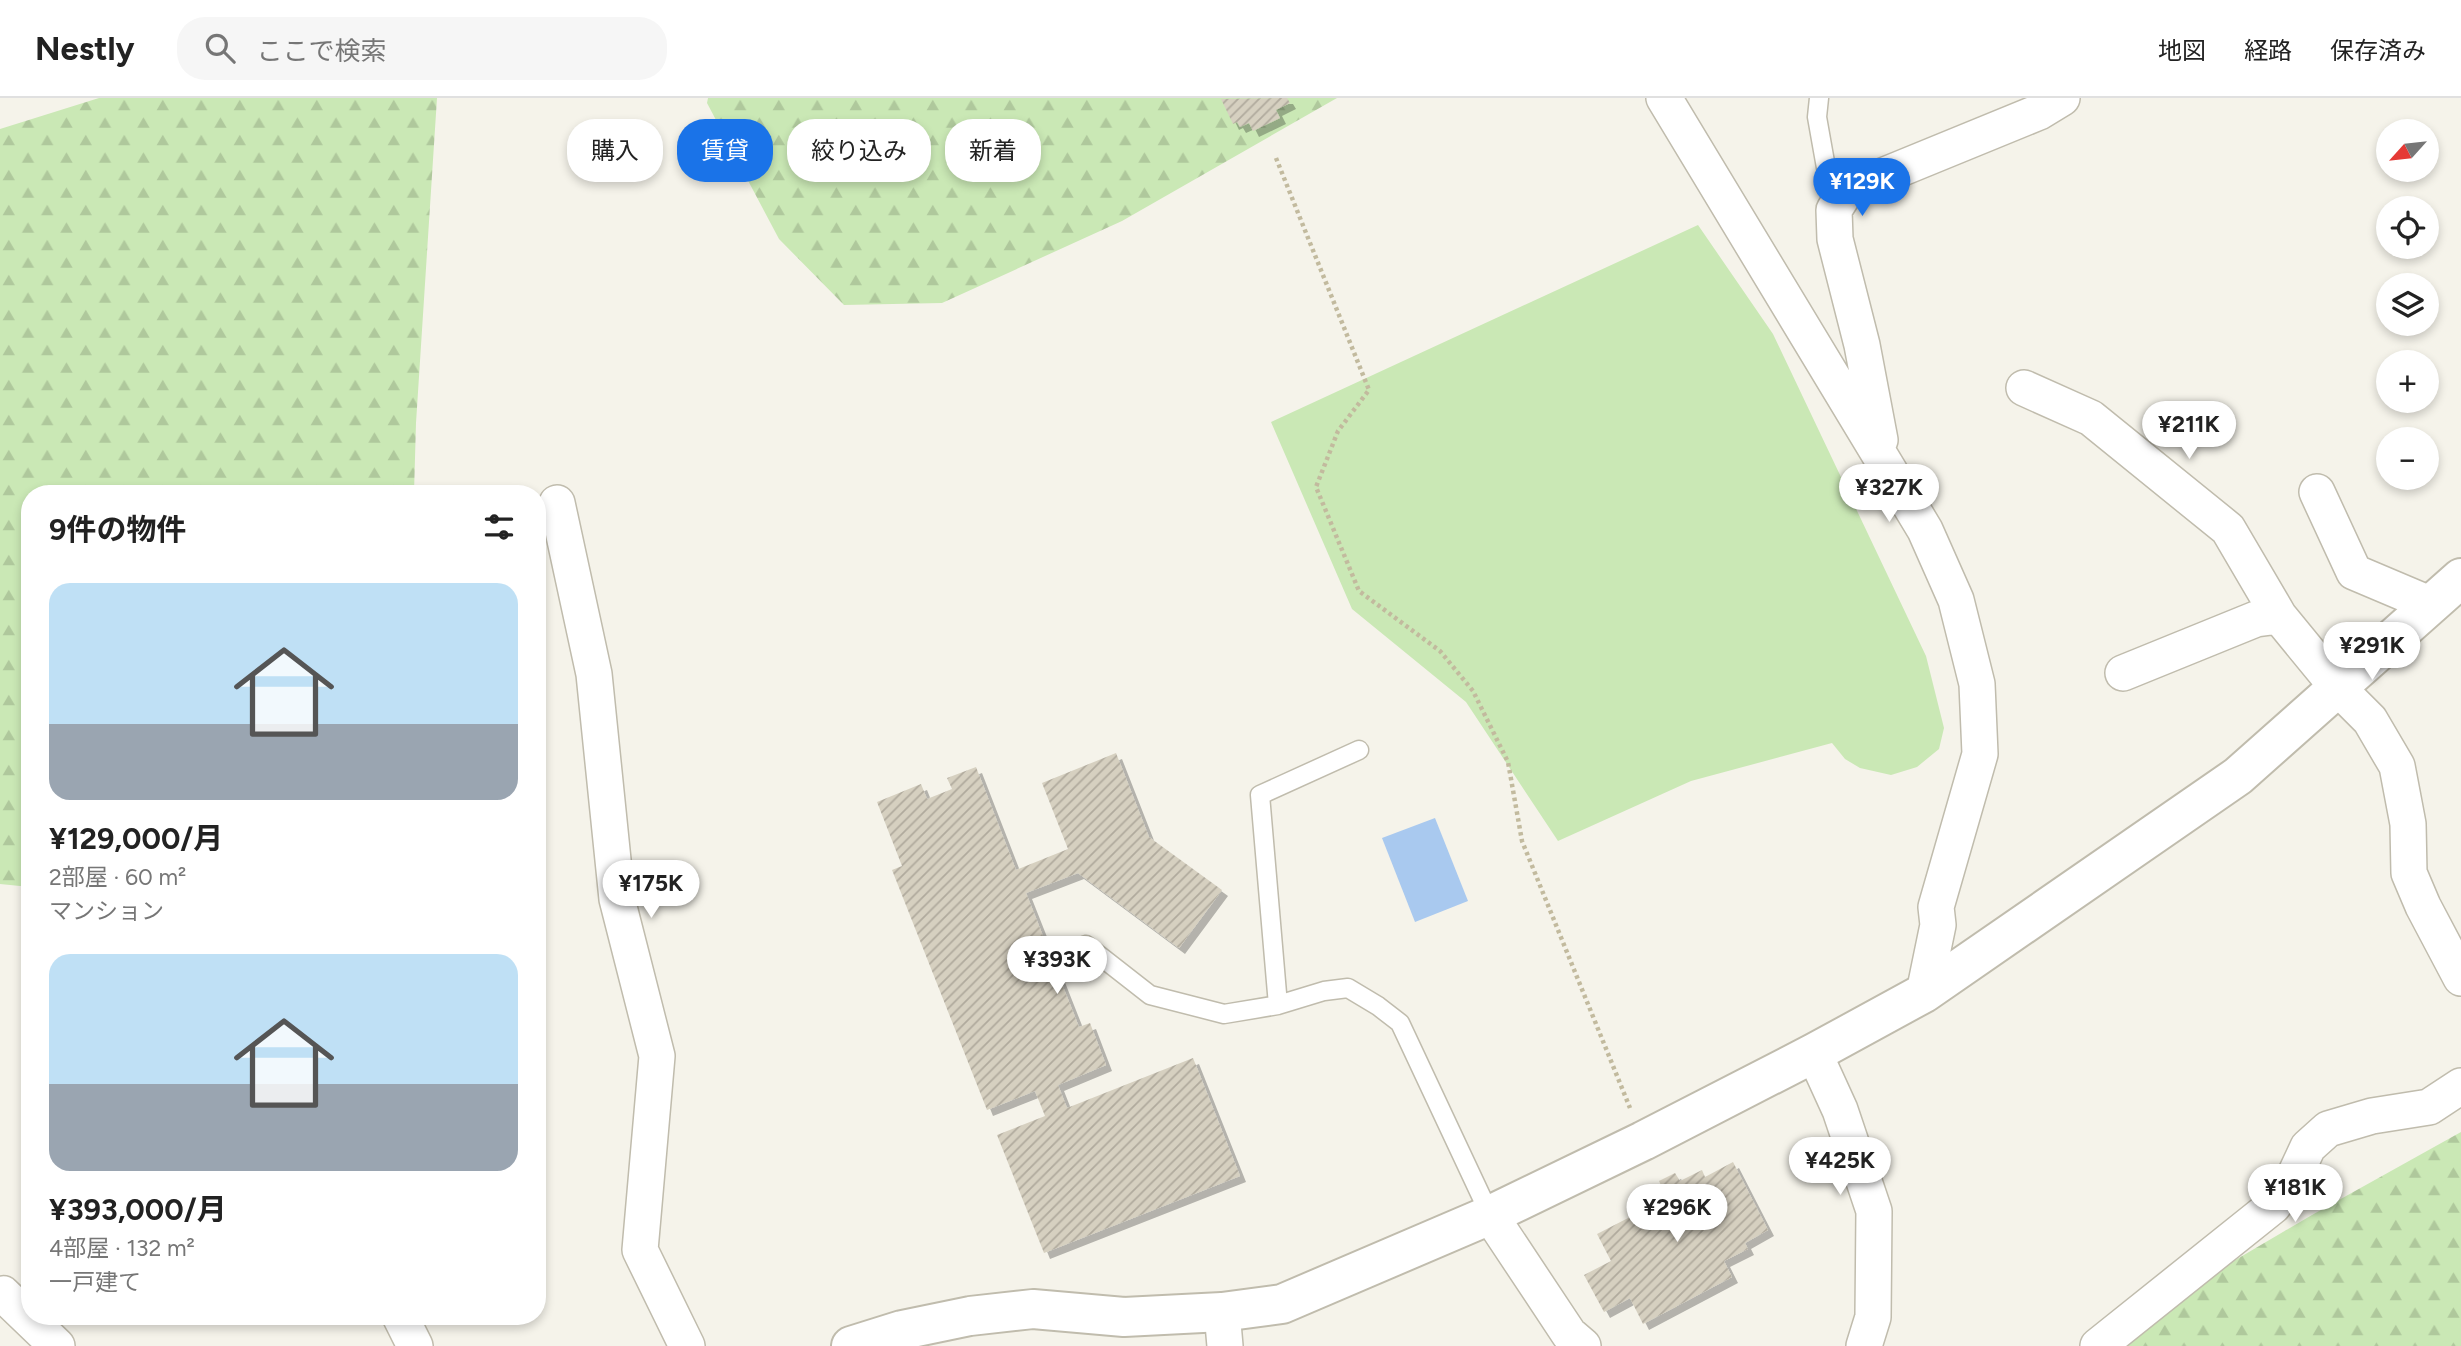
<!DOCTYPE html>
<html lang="ja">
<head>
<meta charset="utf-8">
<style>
  :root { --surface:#fff; --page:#f6f6f6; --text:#222; --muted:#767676; --line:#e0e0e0; --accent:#1a73e8 }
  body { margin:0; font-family:Figtree,"Noto Sans JP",sans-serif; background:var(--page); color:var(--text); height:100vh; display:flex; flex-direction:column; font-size:26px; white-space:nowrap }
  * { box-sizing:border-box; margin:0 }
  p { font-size:23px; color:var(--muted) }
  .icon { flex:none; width:38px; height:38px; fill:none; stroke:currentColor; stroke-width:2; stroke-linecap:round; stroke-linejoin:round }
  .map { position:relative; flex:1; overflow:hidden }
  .side { position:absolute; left:21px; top:387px; width:525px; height:840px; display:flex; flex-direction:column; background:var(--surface); border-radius:28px; box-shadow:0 4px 10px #0003 }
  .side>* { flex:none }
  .hud { position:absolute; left:567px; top:21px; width:665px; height:63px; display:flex; gap:14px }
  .needle { width:46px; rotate:243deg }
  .buttons { position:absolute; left:2376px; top:21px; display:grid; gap:14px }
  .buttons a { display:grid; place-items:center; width:63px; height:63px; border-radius:50%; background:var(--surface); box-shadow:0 4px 10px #0003; font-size:35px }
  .price { position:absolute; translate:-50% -60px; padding:0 16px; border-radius:24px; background:#fff; color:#222; font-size:23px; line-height:46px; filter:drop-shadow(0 2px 4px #0008) }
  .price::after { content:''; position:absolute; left:50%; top:42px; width:21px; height:16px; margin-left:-10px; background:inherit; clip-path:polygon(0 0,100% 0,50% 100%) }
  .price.on { background:var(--accent); color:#fff }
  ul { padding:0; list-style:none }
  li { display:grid; align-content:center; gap:14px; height:371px; padding:0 28px }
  li span { display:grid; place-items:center; height:217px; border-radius:21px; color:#555 }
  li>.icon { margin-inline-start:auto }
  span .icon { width:126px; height:126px; fill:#fffc; stroke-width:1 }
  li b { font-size:30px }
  h2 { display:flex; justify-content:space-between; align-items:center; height:84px; padding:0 28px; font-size:30px }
  .pill { padding:0 24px; border-radius:28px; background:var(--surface); box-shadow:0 4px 10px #0003; font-size:24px; line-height:63px }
  .pill.on { background:var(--accent); color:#fff }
  header { display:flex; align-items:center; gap:42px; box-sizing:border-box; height:98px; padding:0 35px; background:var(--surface); border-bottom:2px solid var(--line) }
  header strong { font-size:33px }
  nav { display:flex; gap:38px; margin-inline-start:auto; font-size:24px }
  .search { width:490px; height:63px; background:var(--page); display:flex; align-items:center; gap:18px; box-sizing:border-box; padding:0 24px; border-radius:28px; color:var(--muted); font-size:26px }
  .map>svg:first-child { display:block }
  .forest { fill:url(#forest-firs) }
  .green { fill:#cae8b5 }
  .water { fill:#a9c9ef }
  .building { fill:url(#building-hatch); filter:url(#shadow) }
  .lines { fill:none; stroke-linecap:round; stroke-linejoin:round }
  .service-casing { stroke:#c0bcad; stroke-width:21 }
  .minor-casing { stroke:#c0bcad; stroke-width:38 }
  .tertiary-casing { stroke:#c0bcad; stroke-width:42 }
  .path { stroke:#c2ba9e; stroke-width:4.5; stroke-dasharray:3.5 3.5; stroke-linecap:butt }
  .service { stroke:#fff; stroke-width:18 }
  .minor { stroke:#fff; stroke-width:35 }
  .tertiary { stroke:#fff; stroke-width:38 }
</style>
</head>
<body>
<header>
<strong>Nestly</strong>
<div class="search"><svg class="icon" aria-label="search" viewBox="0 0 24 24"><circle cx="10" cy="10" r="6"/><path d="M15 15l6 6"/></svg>ここで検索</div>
<nav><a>地図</a><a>経路</a><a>保存済み</a></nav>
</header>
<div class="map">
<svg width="2461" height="1248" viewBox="0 0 2461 1248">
  <defs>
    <pattern id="forest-firs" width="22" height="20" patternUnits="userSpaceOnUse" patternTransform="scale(1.75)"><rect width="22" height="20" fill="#cae8b5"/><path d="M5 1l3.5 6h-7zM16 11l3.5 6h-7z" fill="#afc89c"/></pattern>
    <pattern id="building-hatch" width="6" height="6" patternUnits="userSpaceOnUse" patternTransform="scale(1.75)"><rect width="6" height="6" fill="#d6d0c0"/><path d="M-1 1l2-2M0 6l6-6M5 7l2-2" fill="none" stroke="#b0aa9d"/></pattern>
    <filter id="shadow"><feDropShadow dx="6" dy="6" stdDeviation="0" flood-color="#0004"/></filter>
  </defs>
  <rect width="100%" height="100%" fill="#f5f3ea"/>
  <!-- forest -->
  <path class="forest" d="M 99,0 L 437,0 L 416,325 L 414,395 L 30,396 L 30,789 L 0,786 L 0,31 Z
    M 708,0 L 1337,0 L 1122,123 L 942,205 L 844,207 L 779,141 L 707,5 Z
    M 2461,1034 L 2461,1248 L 2089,1248 L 2312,1117 Z"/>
  <!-- green -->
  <path class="green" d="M 1698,127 L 1773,236 L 1926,558 L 1944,630 L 1939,651 L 1917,669 L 1891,677 L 1860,670 L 1845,661 L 1832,645 L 1691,683 L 1558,743 L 1466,604 L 1352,511 L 1271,324 Z"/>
  <!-- water -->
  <path class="water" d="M 1435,720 L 1468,803 L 1415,824 L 1382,740 Z"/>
  <!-- building -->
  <path class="building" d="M 1287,0 L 1290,5 L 1276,12 L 1280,20 L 1253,33 L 1249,25 L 1240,29 L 1237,24 L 1233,26 L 1221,1 Z
    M 1116,655 L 1149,739 L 1222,792 L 1179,850 L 1078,775 L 1026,795 L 1079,929 L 1090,925 L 1106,967 L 1058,987 L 1067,1010 L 1193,960 L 1240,1078 L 1044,1155 L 997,1037 L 1045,1018 L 1035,993 L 987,1012 L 892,772 L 902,768 L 877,704 L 921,686 L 927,701 L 952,691 L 947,680 L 976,669 L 1016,772 L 1068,751 L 1042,685 Z
    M 1733,1064 L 1768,1132 L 1745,1145 L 1748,1151 L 1724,1163 L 1732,1179 L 1643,1226 L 1630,1200 L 1604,1214 L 1584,1177 L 1611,1163 L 1597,1136 L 1667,1100 L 1659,1083 L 1675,1075 L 1680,1083 L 1702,1072 L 1705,1079 Z"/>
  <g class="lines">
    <defs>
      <path id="service" d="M 1819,0 L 1817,19 L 1833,109
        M 1086,847 L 1150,897 L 1224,916 L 1278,907 L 1324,893 L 1348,890 L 1378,908 L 1400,925 L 1490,1117
        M 1278,907 L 1260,697 L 1359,652"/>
      <path id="minor" d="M 1664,0 L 1925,432 L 1956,502 L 1977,586 L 1980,656 L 1936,809 L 1938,827 L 1924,895
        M 2024,290 L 2091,320 L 2228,431 L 2279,518
        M 1880,342 L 1862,247 L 1835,141 L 1834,112 L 1846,93 L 2039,14 L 2062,0
        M 2317,394 L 2354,474 L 2432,507
        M 557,405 L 594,576 L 617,801 L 657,958 L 640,1152 L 687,1248
        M 2123,575 L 2256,521 L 2279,518 L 2338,590 L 2370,622 L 2397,668 L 2408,726 L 2409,775 L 2423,808 L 2461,880
        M 1814,955 L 1840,1012 L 1874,1113 L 1873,1219 L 1864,1248
        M 1490,1117 L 1569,1236 L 1583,1248
        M 0,1197 L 3,1196 L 57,1248
        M 1222,1214 L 1225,1248
        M 400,1218 L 415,1248
        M 2098,1248 L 2273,1108 L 2294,1079 L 2308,1049 L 2328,1031 L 2372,1018 L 2429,1009 L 2461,988"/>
      <path id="tertiary" d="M 851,1248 L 902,1232 L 970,1218 L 1033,1211 L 1124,1219 L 1222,1214 L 1282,1206 L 1490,1117 L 1643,1043 L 1814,955 L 1924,895 L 2238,678 L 2461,480"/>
    </defs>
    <!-- service casing -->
    <use href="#service" class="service-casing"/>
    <!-- minor casing -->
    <use href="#minor" class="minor-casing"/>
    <!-- tertiary casing -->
    <use href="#tertiary" class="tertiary-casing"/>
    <!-- path -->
    <path class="path" d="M 1276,60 L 1369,292 L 1338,333 L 1316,389 L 1359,493 L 1440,553 L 1473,593 L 1508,664 L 1522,743 L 1630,1010"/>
    <!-- service -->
    <use href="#service" class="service"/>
    <!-- minor -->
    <use href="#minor" class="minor"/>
    <!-- tertiary -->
    <use href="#tertiary" class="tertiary"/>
  </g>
</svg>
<div class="buttons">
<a><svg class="needle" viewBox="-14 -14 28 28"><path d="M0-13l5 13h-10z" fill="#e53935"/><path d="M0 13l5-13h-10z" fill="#767676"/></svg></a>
<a><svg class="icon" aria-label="locate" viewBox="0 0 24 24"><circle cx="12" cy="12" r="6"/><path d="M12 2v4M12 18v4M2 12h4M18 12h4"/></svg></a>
<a><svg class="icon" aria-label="layers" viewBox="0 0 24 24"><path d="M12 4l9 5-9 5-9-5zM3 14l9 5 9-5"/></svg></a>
<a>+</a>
<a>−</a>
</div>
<b class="price on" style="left:1862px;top:120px">¥129K</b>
<b class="price" style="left:2189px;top:363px">¥211K</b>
<b class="price" style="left:1889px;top:426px">¥327K</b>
<b class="price" style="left:2372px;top:584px">¥291K</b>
<b class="price" style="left:651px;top:822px">¥175K</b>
<b class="price" style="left:1057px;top:898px">¥393K</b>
<b class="price" style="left:1840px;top:1099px">¥425K</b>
<b class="price" style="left:2295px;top:1126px">¥181K</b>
<b class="price" style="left:1677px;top:1146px">¥296K</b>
<div class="hud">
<a class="pill">購入</a>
<a class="pill on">賃貸</a>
<a class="pill">絞り込み</a>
<a class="pill">新着</a>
</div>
<section class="side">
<h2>9件の物件<svg class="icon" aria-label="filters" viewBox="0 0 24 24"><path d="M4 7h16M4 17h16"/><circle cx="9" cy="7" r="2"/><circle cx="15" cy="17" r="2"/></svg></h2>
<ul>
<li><span style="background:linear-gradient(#bfe0f5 65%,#9aa5b1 0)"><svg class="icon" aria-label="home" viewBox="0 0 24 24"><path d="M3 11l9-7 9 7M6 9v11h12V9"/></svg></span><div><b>¥129,000/月</b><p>2部屋 · 60 m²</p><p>マンション</p></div></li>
<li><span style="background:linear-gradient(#bfe0f5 60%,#9aa5b1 0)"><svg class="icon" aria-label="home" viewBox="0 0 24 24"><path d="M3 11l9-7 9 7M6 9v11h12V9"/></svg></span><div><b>¥393,000/月</b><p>4部屋 · 132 m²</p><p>一戸建て</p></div></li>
</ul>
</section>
</div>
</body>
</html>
